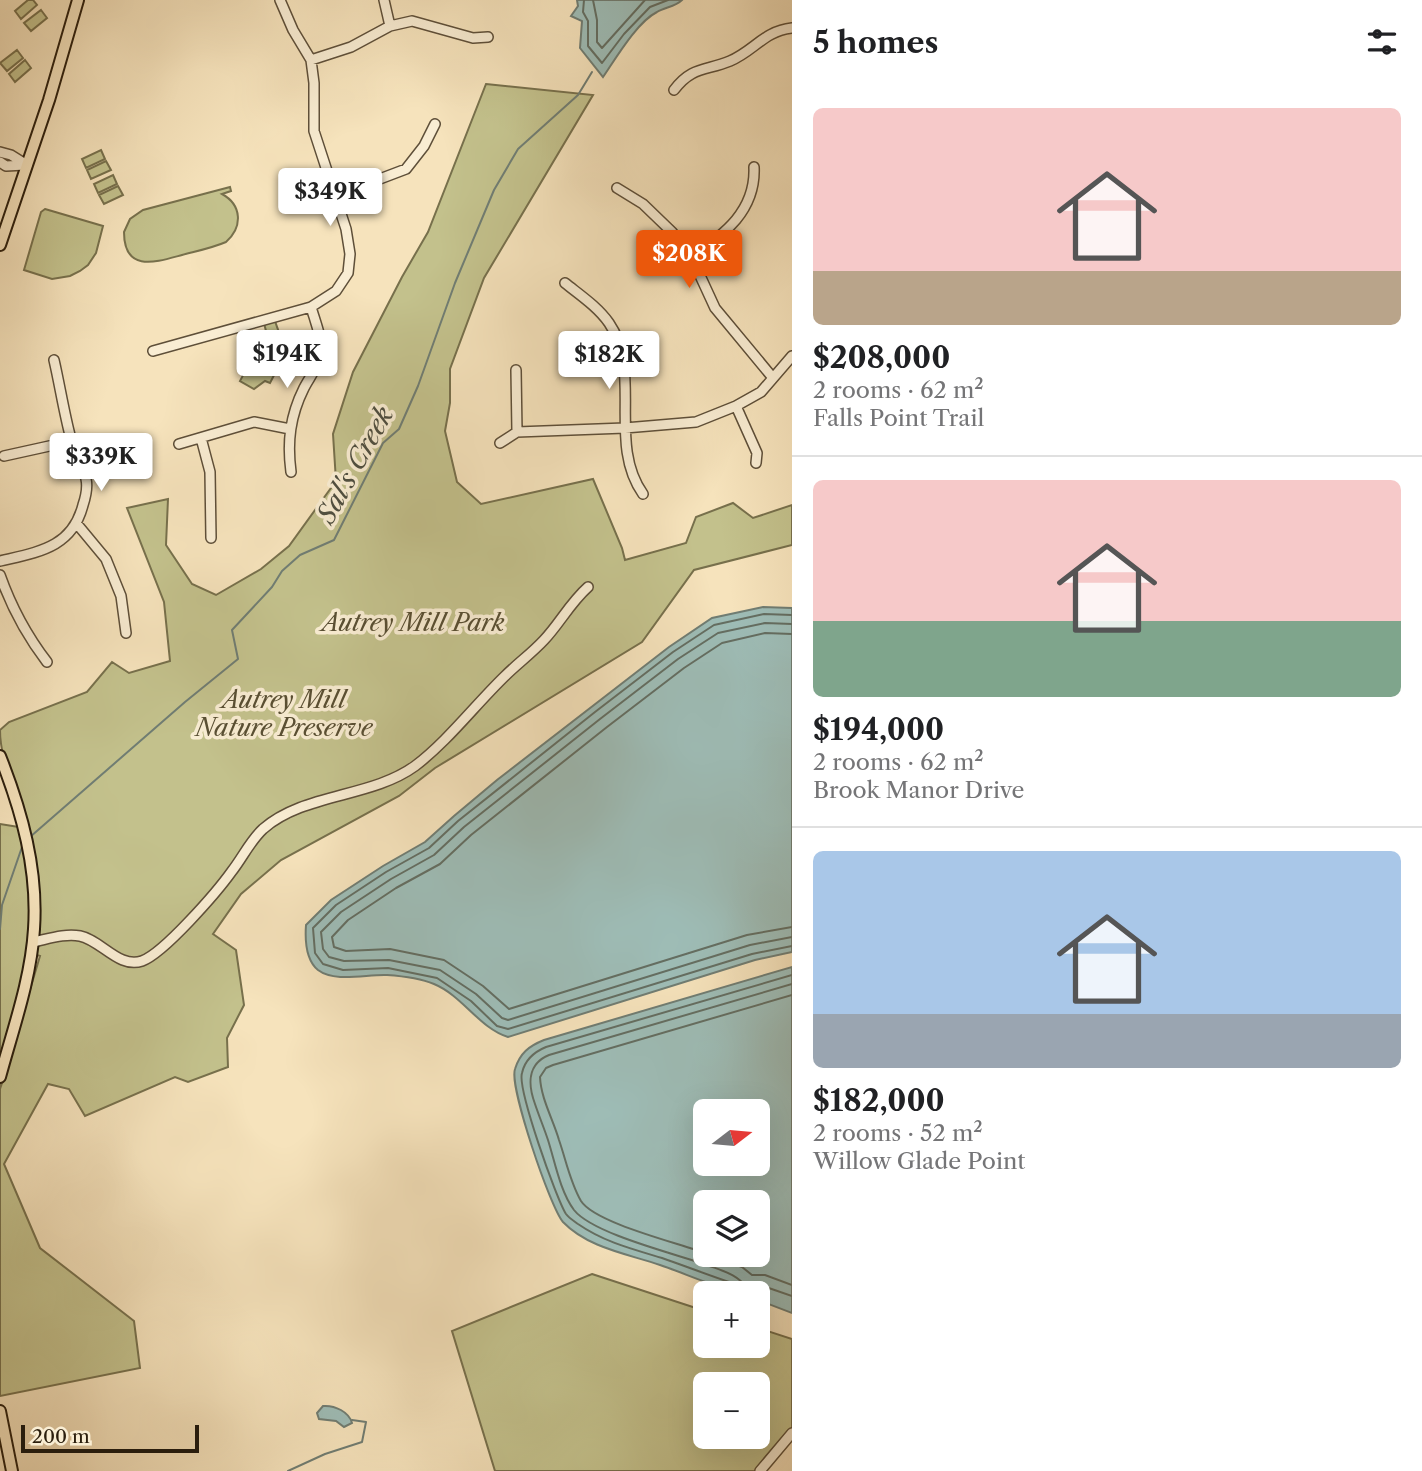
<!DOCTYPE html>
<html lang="en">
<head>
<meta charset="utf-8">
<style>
  :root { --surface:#fff; --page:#f2f2f2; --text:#202124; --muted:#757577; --line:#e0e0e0; --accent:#ea580c }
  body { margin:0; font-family:"Libre Caslon Text",serif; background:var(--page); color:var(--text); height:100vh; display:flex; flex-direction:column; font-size:26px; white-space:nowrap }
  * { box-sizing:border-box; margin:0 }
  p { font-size:23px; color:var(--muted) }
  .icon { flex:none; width:38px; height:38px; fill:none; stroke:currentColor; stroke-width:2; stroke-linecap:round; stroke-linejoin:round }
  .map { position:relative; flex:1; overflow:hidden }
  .sheet { display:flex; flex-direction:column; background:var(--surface); width:630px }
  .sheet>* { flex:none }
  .needle { width:46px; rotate:74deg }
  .fabs { position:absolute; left:693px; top:1099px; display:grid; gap:14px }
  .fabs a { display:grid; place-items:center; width:77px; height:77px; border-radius:10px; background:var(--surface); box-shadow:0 7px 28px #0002; font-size:35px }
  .scale { position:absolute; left:21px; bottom:18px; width:178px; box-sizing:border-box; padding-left:7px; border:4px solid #2b1e0d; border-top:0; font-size:19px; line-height:24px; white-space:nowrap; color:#2b1e0d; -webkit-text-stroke:5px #f9edd3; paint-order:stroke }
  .price { position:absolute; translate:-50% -60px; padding:0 16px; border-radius:7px; background:#fff; color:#222; font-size:23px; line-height:46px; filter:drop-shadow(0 2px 4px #0008) }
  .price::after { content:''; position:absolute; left:50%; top:42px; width:21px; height:16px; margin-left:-10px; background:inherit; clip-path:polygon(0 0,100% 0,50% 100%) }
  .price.active { background:var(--accent); color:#fff }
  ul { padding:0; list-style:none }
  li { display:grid; align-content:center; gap:14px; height:371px; padding:0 21px }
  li+li { border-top:2px solid var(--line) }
  li span { display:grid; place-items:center; height:217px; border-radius:10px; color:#555 }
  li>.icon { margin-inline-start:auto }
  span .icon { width:126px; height:126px; fill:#fffc; stroke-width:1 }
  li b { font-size:30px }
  h2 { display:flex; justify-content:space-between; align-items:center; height:84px; padding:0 21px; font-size:30px }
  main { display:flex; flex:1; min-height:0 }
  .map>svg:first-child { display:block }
  .green { fill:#c3c18c; stroke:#77704c; stroke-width:2; fill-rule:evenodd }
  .water { fill:#9ebdb7; stroke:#707d73; stroke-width:2; fill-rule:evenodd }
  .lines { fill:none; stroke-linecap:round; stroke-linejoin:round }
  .shore { stroke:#646e62; stroke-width:2 }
  .stream { stroke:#707d73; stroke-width:2 }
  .minor-casing { stroke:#5e4f39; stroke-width:12 }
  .major-casing { stroke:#2b1e0d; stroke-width:14 }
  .minor { stroke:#f9edd3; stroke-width:9 }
  .major { stroke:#f6e3bc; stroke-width:10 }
  .labels { text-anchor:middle; stroke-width:7; stroke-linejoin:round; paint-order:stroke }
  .park-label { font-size:24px; font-style:italic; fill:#594f33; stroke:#f9edd3 }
  .water-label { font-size:26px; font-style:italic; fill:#4e4e40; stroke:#f9edd3 }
</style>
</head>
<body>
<main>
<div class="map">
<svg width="792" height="1471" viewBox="0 0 792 1471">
  <rect width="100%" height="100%" fill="#f6e3bc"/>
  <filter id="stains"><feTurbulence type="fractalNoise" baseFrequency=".00286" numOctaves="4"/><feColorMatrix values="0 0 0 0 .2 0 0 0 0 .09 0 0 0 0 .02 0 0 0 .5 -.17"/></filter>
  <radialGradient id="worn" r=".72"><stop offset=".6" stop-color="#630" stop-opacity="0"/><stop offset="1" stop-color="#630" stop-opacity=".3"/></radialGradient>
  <!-- green -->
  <path class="green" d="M 28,0 L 33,0 L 37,5 L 21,19 L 15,11 Z
    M 41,10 L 47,18 L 31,31 L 24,23 Z
    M 17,50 L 23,58 L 7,71 L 0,63 Z
    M 25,60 L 31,68 L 15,82 L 9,74 Z
    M 486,84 L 593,95 L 484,278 L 450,369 L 450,403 L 445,431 L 457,482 L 481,504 L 593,479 L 622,548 L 625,560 L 686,543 L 696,517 L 733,503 L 753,518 L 792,505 L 792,545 L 694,570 L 642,642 L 435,768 L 399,796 L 281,860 L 241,894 L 213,934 L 236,950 L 244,1005 L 227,1038 L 228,1067 L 188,1082 L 175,1077 L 85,1116 L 69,1089 L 48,1084 L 4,1164 L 40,1248 L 134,1321 L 140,1368 L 0,1396 L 0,1089 L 3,1080 L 0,1084 L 0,824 L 25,828 C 19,795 0,764 0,730 L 9,722 L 87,692 L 112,662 L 129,673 L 170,661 L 164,602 L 127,508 L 168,499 L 166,545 L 192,584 L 216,595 L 261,569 L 289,546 L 336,481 L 333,434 L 353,372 L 402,277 L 428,232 ZM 33,954 L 40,956 L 19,1027 Z
    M 101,150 L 105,159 L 86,168 L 82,159 Z
    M 106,161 L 111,170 L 91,179 L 87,170 Z
    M 113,175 L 117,184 L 98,193 L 94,184 Z
    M 118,186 L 123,195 L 104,204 L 99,195 Z
    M 230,187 L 231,191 L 222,194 C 242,205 243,227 226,242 C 212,248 197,251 182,255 C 156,262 124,273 124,232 L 130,219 L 143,210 Z
    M 45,209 L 103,226 L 96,253 L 88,265 L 80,271 L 70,276 L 52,279 L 24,270 L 41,212 Z
    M 275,321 C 280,335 283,351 301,350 C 305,344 309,344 316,344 C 317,354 314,362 305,366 L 301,361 L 284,356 L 270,383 L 265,381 L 254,389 L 240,381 L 250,362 L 255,363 L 259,356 L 264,355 L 271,359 L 272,347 L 276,344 L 273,334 L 267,335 L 264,323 Z
    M 592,1274 L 705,1311 L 705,1346 L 758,1346 L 758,1328 L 792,1339 L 792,1433 L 759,1471 L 495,1471 L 452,1331 ZM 705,1384 L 758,1384 L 758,1437 L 705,1437 Z"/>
  <!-- water -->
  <path class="water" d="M 577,0 L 682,0 C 675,7 665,7 657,12 C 637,22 616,58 603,77 L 580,48 L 582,21 L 571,16 L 578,6 Z
    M 763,607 L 792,608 L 792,952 L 755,960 L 508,1037 C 479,1028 463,996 434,984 C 422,979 401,976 387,975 C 367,974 335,983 318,970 C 306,960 305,939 306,925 L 331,900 L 383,866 L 425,842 L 454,816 L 497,780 L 669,647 L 712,618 Z
    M 792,967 L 792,1313 L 758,1300 L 758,1293 C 724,1293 693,1276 660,1265 C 628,1254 588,1248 563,1222 C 550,1207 509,1086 515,1069 C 520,1053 529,1046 544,1040 ZM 758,1111 L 758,1164 L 705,1164 L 705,1111 ZM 758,1202 L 758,1255 L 705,1255 L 705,1202 Z
    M 323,1406 C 335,1405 349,1412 352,1423 L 344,1427 L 336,1421 L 319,1419 L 317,1413 Z"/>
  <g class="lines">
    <!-- shore -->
    <path class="shore" d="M 584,0 L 583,12 L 588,21 L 588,46 L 602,63 L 624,34 L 650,7 L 668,0
      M 593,0 L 597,20 L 597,42 L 602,48 L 645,0
      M 792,615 L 764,614 L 714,625 L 673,652 L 595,712 L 458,821 L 429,848 L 386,872 L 336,905 L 313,928 L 315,953 L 323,964 L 343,970 L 388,968 L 437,978 L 471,1001 L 497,1026 L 508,1029 L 752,954 L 792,946
      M 792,624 L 765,623 L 718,633 L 678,659 L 600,719 L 464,827 L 434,855 L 391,879 L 341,912 L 321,932 L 323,949 L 329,957 L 344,961 L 389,960 L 440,970 L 476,994 L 502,1018 L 508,1020 L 750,945 L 792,937
      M 792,634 L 765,633 L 722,643 L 684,668 L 607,727 L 471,835 L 440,864 L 396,888 L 348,920 L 332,937 L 334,947 L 346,951 L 390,949 L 444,960 L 483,986 L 509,1009 L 747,935 L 792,927
      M 792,984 L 549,1055 C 527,1064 528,1085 535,1104 C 539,1116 544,1128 548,1140 C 555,1162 560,1191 574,1210 C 593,1234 676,1254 707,1265 C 723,1271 737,1274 747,1288 L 763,1286 L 792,1296
      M 705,1253 C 678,1243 595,1223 581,1201 C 570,1182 566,1160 559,1140 C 553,1119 541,1099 540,1077 L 546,1068 L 553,1065 L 792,995
      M 709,1255 L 742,1267 L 752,1275 L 765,1275 L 792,1285
      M 737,1293 L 736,1288 L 732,1283 C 708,1275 685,1266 662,1258 C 632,1249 604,1242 578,1224 C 574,1221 569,1218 566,1214 C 556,1198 517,1088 522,1073 C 525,1059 534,1052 546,1047 L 792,975"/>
    <!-- stream -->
    <path class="stream" d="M 30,837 L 185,702 L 238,659 L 232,630 L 272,587 L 282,571 L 300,555 L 334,540 L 383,443 L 399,429 L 418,386 L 455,283 L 494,190 L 518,149 L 578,95 L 592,72
      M 0,929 L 2,905 L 22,847
      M 288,1471 L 325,1454 L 362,1442 L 366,1422 L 352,1420"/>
    <defs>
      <path id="minor" d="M 384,0 L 390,26
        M 311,60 L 351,47 L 390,26 L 412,21 L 473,38 L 488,37
        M 674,90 C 692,66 706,71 730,61 C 754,51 764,31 792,28
        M 0,152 L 11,155 L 27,165
        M 0,162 L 6,166 L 25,165
        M 617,188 L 643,204 L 672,232 L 691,256 L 715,308 L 773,378
        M 335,196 L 406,169 L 424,146 L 435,124
        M 691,256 C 725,235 756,210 754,167
        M 565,283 C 580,295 598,307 609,323 C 643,372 607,444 643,494
        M 153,351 L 311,307 L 336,291 L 348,273 L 350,254 L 346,229 L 314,131 L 314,83 L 311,60 L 293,30 L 280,0
        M 516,370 L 517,432
        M 736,406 L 757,453 L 756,463
        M 201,438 L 210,472 L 211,538
        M 500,443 L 517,432 L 625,428 L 696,422 L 736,406 L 761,392 L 792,356
        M 179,444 L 254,422 L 290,429
        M 4,456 L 72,441
        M 291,472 C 287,442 290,416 304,388 C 309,378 318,367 321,354 C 323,340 315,321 311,307
        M 77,524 L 106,559 L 121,596 L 126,633
        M 0,561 C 38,552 72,548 83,505 C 86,496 88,488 86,479 C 83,464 75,453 71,439 C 64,413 60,386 54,360
        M 0,575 C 11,606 27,636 47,662
        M 33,942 C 48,939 65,933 80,936 C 101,940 119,969 142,961 C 164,953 217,892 232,871 C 243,857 250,841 263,829 C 304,793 371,798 415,766 C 448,741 475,705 505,676 C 517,664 532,653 544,640 C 560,623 570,603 588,587
        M 760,1471 L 792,1433"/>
      <path id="major" d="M 0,245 L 49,100 L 78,0
        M 0,756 C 22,812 38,869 34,929 C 31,979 13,1029 0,1077
        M 0,1411 L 12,1471"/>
    </defs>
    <!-- minor casing -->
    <use href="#minor" class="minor-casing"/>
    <!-- major casing -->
    <use href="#major" class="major-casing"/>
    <!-- minor -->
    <use href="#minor" class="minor"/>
    <!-- major -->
    <use href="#major" class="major"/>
  </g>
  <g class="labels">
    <!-- park labels -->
    <g class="park-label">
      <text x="413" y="631">Autrey Mill Park</text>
      <text x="284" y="708">Autrey Mill<tspan x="284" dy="28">Nature Preserve</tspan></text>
    </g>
    <!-- water labels -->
    <g class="water-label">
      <text transform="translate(355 465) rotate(-61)" y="9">Sal's Creek</text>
    </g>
  </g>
  <rect width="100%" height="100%" filter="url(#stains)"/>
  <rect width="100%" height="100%" fill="url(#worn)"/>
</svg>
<div class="fabs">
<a><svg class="needle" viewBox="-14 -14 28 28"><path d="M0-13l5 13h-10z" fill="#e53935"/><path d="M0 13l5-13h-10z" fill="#757577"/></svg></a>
<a><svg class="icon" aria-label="layers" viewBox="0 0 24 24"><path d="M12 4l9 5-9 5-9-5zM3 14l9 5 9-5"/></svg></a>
<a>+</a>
<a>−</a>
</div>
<div class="scale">200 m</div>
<b class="price" style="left:330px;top:228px">$349K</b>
<b class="price active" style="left:689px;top:290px">$208K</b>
<b class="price" style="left:287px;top:390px">$194K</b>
<b class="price" style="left:609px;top:391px">$182K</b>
<b class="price" style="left:101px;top:493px">$339K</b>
</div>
<section class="sheet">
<h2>5 homes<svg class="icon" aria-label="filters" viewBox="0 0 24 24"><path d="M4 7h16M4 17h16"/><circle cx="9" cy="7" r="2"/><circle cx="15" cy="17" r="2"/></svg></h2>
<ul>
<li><span style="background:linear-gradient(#f6c9c9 75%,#b9a48a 0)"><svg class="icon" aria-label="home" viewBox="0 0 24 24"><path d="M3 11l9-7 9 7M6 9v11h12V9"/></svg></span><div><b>$208,000</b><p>2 rooms · 62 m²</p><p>Falls Point Trail</p></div></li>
<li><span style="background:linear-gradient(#f6c9c9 65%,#7fa58c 0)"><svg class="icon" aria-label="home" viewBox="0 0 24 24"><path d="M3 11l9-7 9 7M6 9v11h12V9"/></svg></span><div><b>$194,000</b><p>2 rooms · 62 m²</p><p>Brook Manor Drive</p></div></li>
<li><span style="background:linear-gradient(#a9c7e8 75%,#9aa5b1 0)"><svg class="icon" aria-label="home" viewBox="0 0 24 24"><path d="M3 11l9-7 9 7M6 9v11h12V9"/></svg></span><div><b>$182,000</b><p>2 rooms · 52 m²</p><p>Willow Glade Point</p></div></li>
</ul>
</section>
</main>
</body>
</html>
